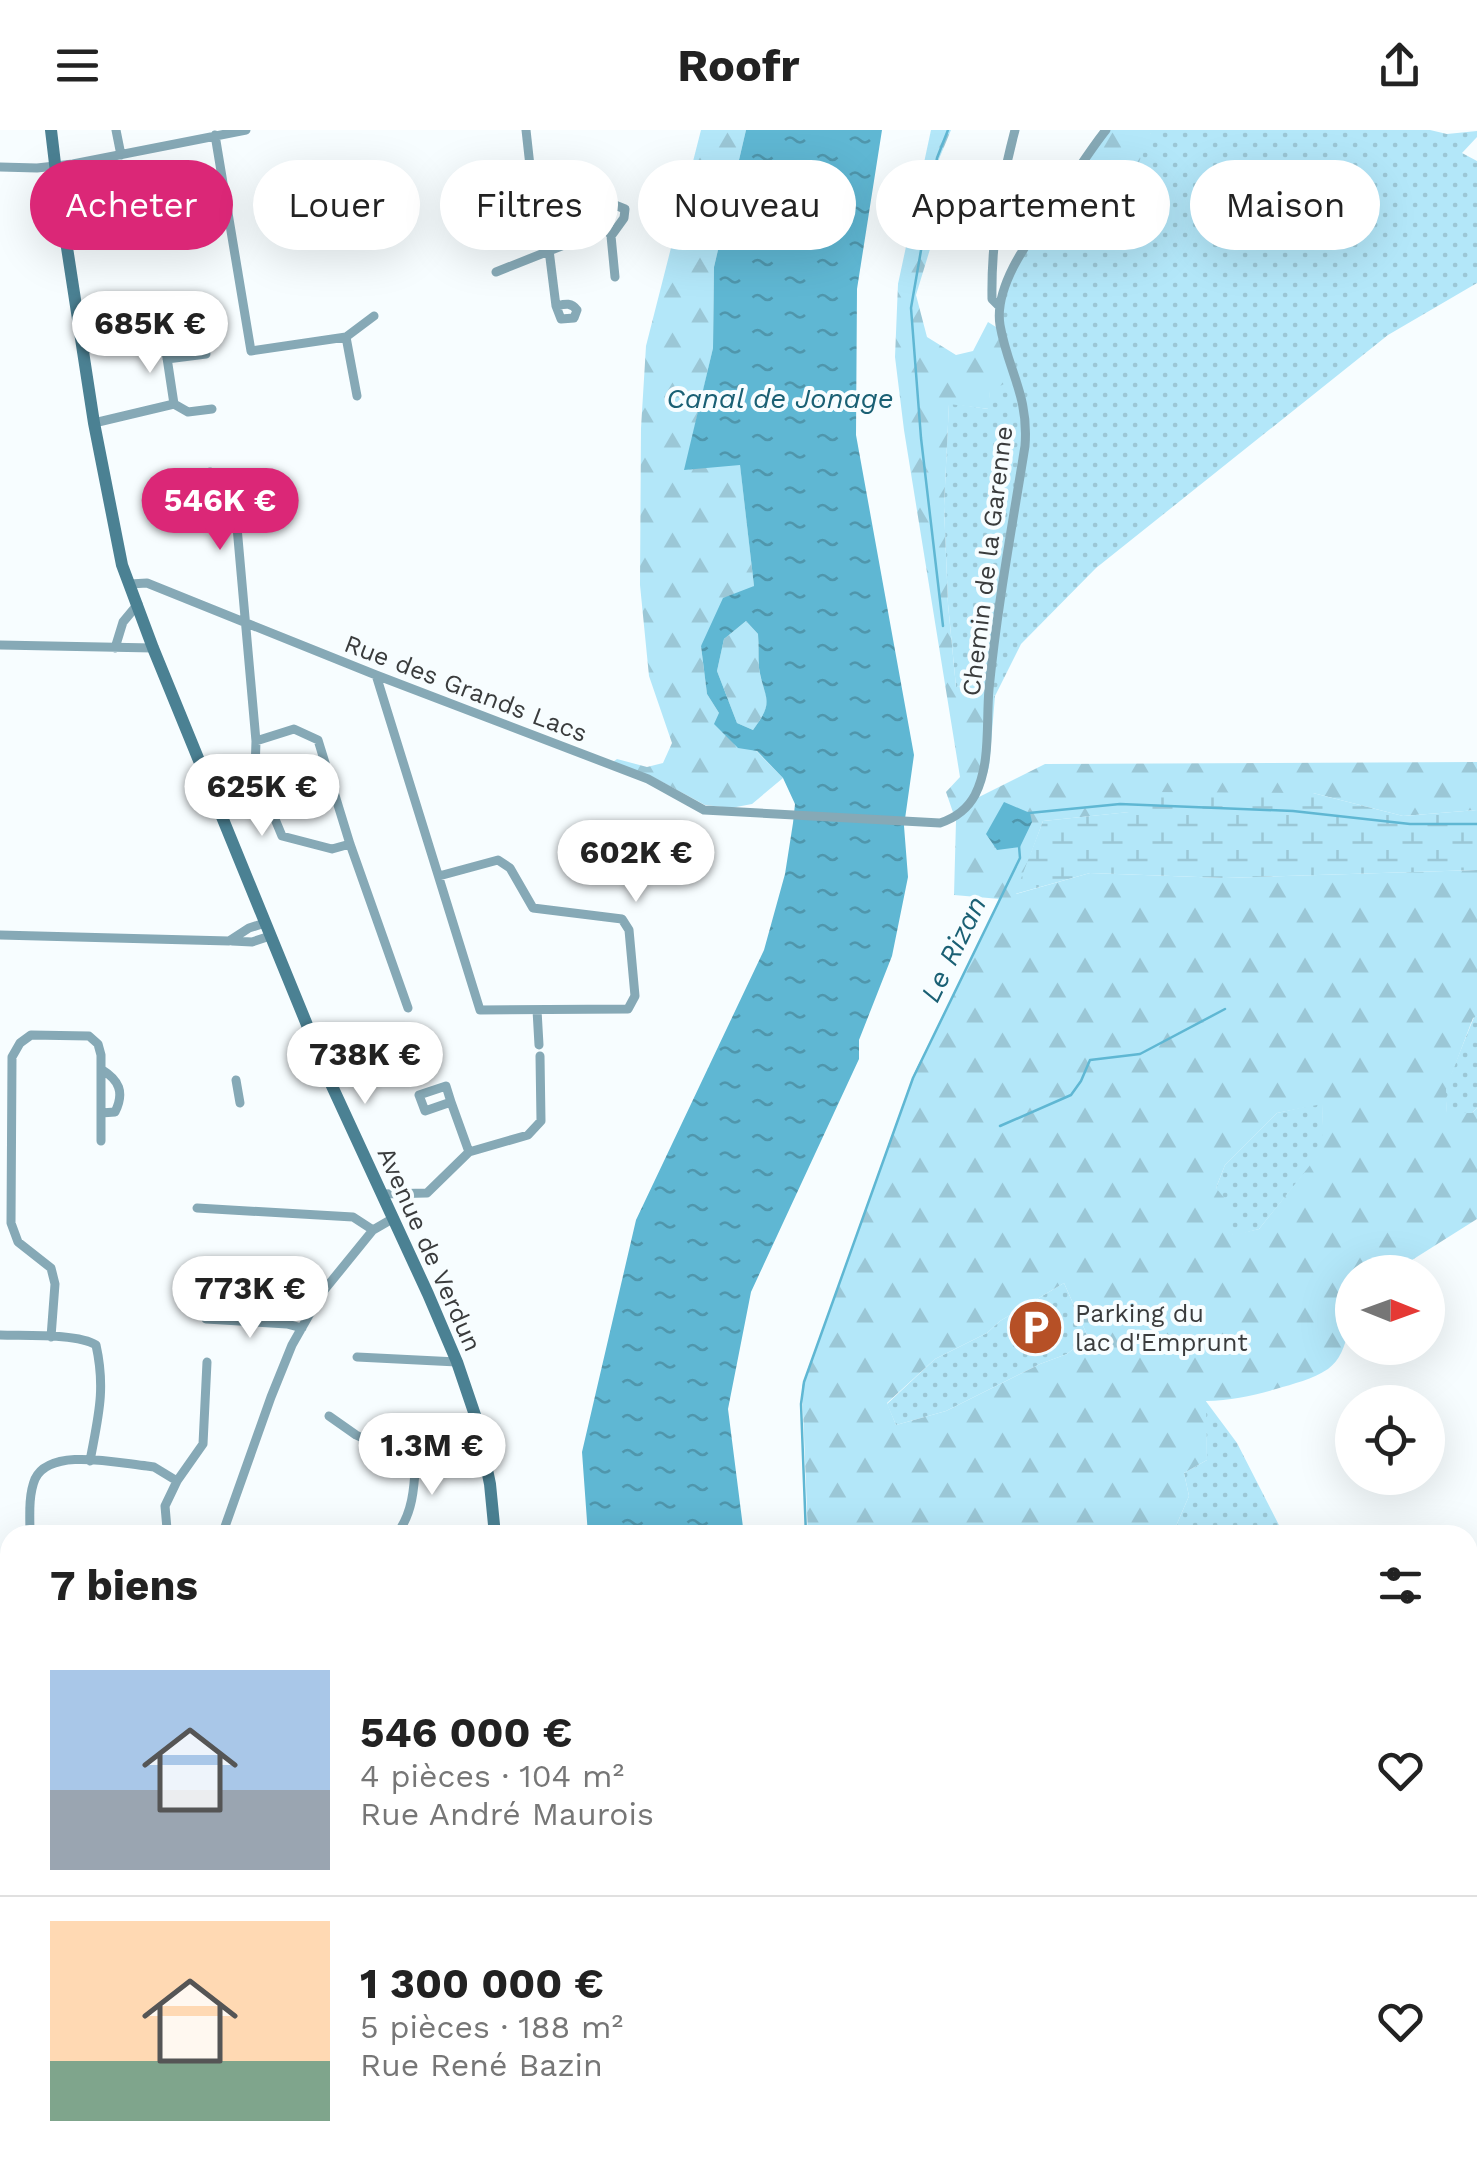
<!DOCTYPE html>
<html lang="fr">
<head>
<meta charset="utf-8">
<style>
  :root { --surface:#fff; --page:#f2f2f2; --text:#222; --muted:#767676; --line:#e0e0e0; --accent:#db2777 }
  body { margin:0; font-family:"Work Sans",sans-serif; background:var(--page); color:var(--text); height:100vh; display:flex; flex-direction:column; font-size:38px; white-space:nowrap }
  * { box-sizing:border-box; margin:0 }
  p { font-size:32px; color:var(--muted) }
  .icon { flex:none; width:55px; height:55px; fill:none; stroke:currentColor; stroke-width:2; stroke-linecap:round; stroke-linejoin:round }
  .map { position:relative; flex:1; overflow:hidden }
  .drawer { position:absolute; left:0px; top:1395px; width:1478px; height:642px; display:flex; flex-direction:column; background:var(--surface); border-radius:30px 30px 0 0; box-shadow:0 10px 40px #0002 }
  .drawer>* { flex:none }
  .banner { position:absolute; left:30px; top:30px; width:1418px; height:90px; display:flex; gap:20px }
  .needle { width:65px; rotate:91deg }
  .buttons { position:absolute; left:1335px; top:1125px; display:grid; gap:20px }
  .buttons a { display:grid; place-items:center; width:110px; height:110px; border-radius:50%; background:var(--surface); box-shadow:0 10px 40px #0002; font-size:50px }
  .price { position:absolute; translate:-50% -85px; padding:0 22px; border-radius:35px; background:#fff; color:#222; font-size:32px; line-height:65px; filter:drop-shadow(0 2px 5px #0008) }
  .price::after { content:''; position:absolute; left:50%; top:60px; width:30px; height:22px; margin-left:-15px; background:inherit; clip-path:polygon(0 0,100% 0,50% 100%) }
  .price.on { background:var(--accent); color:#fff }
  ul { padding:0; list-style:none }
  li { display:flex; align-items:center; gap:30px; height:250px; padding:0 50px }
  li+li { border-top:2px solid var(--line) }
  li span { display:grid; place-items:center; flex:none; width:280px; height:200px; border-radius:0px; color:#555 }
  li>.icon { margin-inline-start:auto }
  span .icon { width:120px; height:120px; fill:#fffc; stroke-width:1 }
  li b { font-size:42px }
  h2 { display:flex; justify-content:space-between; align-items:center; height:120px; padding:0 50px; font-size:42px }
  .tag { padding:0 35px; border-radius:45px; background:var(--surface); box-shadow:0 10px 40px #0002; font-size:35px; line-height:90px }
  .tag.on { background:var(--accent); color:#fff }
  header { display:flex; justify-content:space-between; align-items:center; height:130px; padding:0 50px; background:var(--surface); font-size:45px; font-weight:700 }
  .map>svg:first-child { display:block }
  .grass { fill:url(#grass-dots) }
  .forest { fill:url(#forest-firs); fill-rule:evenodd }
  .wetland { fill:url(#wetland-marsh) }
  .water { fill:url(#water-ripples); fill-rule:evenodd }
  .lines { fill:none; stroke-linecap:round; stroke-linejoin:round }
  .stream { stroke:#5fb7d3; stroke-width:2.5 }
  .minor { stroke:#86a9b6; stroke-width:9 }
  .secondary { stroke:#4b8193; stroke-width:12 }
  .labels { text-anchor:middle; stroke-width:8; stroke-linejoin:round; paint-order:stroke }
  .street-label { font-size:25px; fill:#3a3c3d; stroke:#f7fdff }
  .poi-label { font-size:25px; fill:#3a3c3d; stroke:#f7fdff; text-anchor:start }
  .water-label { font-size:28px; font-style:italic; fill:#1a6074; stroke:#f7fdff }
</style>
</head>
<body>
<header><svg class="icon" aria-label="menu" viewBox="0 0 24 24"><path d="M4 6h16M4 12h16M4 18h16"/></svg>Roofr<svg class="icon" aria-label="share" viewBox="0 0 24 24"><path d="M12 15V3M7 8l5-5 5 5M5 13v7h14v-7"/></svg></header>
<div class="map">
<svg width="1477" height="2036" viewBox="0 0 1477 2036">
  <defs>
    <pattern id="grass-dots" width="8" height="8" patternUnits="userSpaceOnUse" patternTransform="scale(2.5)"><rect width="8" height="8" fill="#b3e7f9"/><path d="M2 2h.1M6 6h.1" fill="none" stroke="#9bc7d6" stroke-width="1.8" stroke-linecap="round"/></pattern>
    <pattern id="forest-firs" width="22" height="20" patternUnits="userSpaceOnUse" patternTransform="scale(2.5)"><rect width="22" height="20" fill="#b3e7f9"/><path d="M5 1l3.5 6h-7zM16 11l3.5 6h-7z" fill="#9bc7d6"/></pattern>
    <pattern id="wetland-marsh" width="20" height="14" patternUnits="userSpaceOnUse" patternTransform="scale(2.5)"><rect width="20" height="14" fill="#b3e7f9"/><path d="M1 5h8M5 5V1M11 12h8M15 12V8" fill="none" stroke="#9bc7d6"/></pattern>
    <pattern id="water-ripples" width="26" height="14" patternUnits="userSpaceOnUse" patternTransform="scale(2.5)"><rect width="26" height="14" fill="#5fb7d3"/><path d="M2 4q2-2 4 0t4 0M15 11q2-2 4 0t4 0" fill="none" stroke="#4f96ac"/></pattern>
  </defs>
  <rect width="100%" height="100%" fill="#f7fdff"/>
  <!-- grass -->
  <path class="grass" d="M 1151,0 L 1430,0 L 1447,4 L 1477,1 L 1477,7 L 1462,23 L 1477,31 L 1477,153 L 1388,205 L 1096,438 L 1021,514 L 995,566 L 978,555 L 956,557 L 948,474 L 944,376 L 949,273 L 988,279 L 996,197 L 1012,134 L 1066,63 L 1151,3 Z
    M 1477,886 L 1477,978 L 1472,983 L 1447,983 L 1445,959 L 1474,887 Z
    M 1322,973 L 1324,1019 L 1259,1099 L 1233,1106 L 1216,1058 L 1225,1035 L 1277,983 Z
    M 1064,1153 L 1088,1207 L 1067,1224 L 1040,1234 L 946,1281 L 896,1295 L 887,1274 L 935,1229 L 987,1203 L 1000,1191 Z
    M 1205,1270 L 1237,1313 L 1284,1405 L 1182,1405 L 1176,1396 L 1189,1366 L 1184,1343 L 1207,1330 Z"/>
  <!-- forest -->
  <path class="forest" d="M 701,0 L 746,0 L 714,137 L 713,218 L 685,339 L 740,334 L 754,456 L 701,516 L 707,564 L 719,583 L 783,648 L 752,674 L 731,678 L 705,675 L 651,646 L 613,632 L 617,629 L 647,637 L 663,633 L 672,613 L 649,546 L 640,455 L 641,298 L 646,216 Z
    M 931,0 L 951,0 L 939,29 L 934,106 L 916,165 L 927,207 L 956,225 L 973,221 L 988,192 L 996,197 L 1014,249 L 990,261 L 989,279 L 949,274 L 944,376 L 948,474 L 956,557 L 978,555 L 995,566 L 989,637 L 979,667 L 1045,634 L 1477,632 L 1477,680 L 1403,686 L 1313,663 L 1043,691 L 1016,764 L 1090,743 L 1225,748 L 1477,740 L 1477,886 L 1473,888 L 1446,959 L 1447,983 L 1472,983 L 1477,978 L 1477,1089 L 1393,1142 L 1352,1142 C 1352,1170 1353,1222 1328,1239 C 1313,1249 1293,1254 1276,1259 C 1252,1266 1231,1270 1206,1271 L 1207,1330 L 1184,1343 L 1189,1366 L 1176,1396 L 1182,1405 L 808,1405 L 802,1256 L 913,946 L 1000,769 L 954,765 L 956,691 L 946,662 L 960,647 L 904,300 L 895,227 L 898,154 ZM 1322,974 L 1323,1019 L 1259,1099 L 1233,1105 L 1230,1075 L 1216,1058 L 1225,1035 L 1277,983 ZM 1064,1153 L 1088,1207 L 1067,1224 L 1040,1234 L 946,1281 L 896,1295 L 887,1273 L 935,1229 L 987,1203 L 1000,1191 Z
    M 1108,0 L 1151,0 L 1151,3 L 1135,42 L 1085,76 L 1071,74 L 1066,63 Z
    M 746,491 L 758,504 C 759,515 758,527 759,538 C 764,571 777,567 753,600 L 737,593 L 717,541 L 724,509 Z
    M 1477,1867 L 1477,2036 L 1340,2036 L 1330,2028 L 1468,2028 L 1468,1876 Z"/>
  <!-- wetland -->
  <path class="wetland" d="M 1150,662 L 1313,663 L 1403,686 L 1477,680 L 1477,740 L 1225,748 L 1090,743 L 1015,764 L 1043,691 L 1129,682 Z"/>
  <!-- water -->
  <path class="water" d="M 746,0 L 882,0 L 857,159 L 856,305 L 914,625 L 904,696 L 908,747 L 892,826 L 859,910 L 859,929 L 751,1162 L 728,1279 L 744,1405 L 588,1405 L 582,1322 L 636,1090 L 764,820 L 785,744 L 793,693 L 795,674 L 783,648 L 757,621 L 738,618 L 714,594 L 719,583 L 707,564 L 701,516 L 723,468 L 754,456 L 740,335 L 684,340 L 713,218 L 714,137 ZM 746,491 L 758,504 C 759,515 758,527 759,538 C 764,570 776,569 753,600 L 737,593 L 717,541 L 724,509 Z
    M 1004,672 L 1030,683 L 1032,692 L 1020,717 L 997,720 L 986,704 Z
    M 958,2028 L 1211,2028 L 1220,2036 L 965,2036 Z"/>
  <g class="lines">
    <!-- stream -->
    <path class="stream" d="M 943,496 L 921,308 L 911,178 L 937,28 L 948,0
      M 1029,683 L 1120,674 L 1293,681 L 1410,694 L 1477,694
      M 1000,996 L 1071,965 L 1081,951 L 1090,930 L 1140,924 L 1225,879
      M 806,1405 L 801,1274 L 804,1252 L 913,948 L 1020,728 L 1019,716"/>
    <!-- minor -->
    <path class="minor" d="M 116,0 L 121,25
      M 526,0 L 530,36 L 540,48 L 556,176 L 561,189 L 574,188 L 577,180 C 571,172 565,174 556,176
      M 215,5 L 251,221 L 346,207 L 357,266
      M 0,37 L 37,38 L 73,34 L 246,0
      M 607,98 C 607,89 606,80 615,75 L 625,79 L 624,88 L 611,106
      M 496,142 L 607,98 L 611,106 L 615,147
      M 999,176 L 992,169 C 991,111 1000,56 1015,0
      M 346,207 L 374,186
      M 83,219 L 164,208 L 174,274 L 94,293
      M 167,229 L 206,224
      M 174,274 L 188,282 L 212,279
      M 210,342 L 233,352 L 256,611 L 255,641 L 282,706 L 332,719 L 350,714
      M 130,454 L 147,453 L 376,545 L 648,649 L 704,680 L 940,693 C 955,688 967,680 975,665 C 991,634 986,593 989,559 C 997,478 1012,397 1025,316 C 1029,265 1008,241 1000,195 C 993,152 1038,98 1061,64 C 1076,43 1090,20 1106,0
      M 0,515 L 153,518
      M 115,518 L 123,492 L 138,474
      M 376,545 L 480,880 L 628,879 L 635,866 L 629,800 L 622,789 L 533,778 L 510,738 L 498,730 L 439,746
      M 256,611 L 294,599 L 318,610 L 350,714 L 408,878
      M 0,805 L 229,811 L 249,798 L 265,793
      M 232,811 L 252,812 L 270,806
      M 537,880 L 539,915
      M 101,939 C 119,950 125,962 115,982 L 101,983
      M 236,950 L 240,973
      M 451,972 L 446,956 L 419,965 L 425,981 L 451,972 L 469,1022
      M 381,1064 L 427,1063 L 469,1022 L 528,1005 L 541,991 L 540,926
      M 197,1078 L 353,1087 L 373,1100
      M 206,1189 L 287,1194 L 302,1198
      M 0,1205 C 23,1206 78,1203 96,1215 C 106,1260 98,1287 90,1331
      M 51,1207 L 55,1154 L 51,1138 L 18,1112 L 11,1093 L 12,927 L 20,913 L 31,905 L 89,906 L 98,914 L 101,925 L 101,1011
      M 357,1227 L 457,1232
      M 329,1286 L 356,1305 L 367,1310 L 482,1316
      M 30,1405 C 30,1387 28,1366 35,1349 C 50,1317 117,1333 147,1336 L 154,1337 L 177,1351
      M 174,1405 L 167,1399 L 165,1376 L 177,1351 L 203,1314 L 207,1232
      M 222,1405 L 271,1267 L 292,1215 L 321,1164 L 373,1100 L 392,1089
      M 396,1405 C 417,1379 414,1344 417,1312
      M 0,1518 L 10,1520
      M 10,1602 L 3,1702 L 10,1742
      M 0,1786 L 10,1777
      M 232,2036 L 241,2028
      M 649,2036 L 658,2028"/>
    <!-- secondary -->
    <path class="secondary" d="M 51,0 L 58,59 L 94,293 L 122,435 L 153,518 L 332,956 L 428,1164 L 457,1232 L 476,1288 L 482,1316 L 490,1354 L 495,1405
      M 699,2028 L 709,2036"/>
  </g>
  <!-- icons -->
  <defs>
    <symbol id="parking-disc" viewBox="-11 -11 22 22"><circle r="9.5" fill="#b65026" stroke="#f7fdff"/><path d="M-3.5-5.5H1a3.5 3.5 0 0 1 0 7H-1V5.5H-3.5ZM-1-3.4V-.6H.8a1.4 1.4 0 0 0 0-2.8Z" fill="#fff"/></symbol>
  </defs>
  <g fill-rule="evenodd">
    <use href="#parking-disc" x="1004" y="1166" width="63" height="63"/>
  </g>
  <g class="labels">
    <!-- street labels -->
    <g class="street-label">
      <text transform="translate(987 431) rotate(-83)" y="9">Chemin de la Garenne</text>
      <text transform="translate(466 558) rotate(21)" y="9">Rue des Grands Lacs</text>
      <text transform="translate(430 1119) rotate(66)" y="9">Avenue de Verdun</text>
    </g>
    <!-- poi labels -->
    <g class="poi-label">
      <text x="1075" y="1192">Parking du<tspan x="1075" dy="29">lac d'Emprunt</tspan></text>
    </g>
    <!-- water labels -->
    <g class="water-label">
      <text x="780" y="278">Canal de Jonage</text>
      <text transform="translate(953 819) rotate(-64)" y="10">Le Rizan</text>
    </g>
  </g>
</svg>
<div class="buttons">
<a><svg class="needle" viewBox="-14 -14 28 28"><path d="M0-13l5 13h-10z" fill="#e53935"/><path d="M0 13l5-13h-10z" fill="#767676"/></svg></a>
<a><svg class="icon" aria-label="locate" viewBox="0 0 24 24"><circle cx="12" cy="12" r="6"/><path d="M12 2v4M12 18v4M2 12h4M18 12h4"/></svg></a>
</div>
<b class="price" style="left:150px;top:246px">685K €</b>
<b class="price on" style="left:220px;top:423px">546K €</b>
<b class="price" style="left:262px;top:709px">625K €</b>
<b class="price" style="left:636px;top:775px">602K €</b>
<b class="price" style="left:365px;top:977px">738K €</b>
<b class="price" style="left:250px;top:1211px">773K €</b>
<b class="price" style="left:432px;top:1368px">1.3M €</b>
<div class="banner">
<a class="tag on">Acheter</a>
<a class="tag">Louer</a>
<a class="tag">Filtres</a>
<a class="tag">Nouveau</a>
<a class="tag">Appartement</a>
<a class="tag">Maison</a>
</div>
<section class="drawer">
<h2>7 biens<svg class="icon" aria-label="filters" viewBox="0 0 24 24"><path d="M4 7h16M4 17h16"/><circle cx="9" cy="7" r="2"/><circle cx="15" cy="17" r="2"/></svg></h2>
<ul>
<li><span style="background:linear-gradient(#a9c7e8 60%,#9aa5b1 0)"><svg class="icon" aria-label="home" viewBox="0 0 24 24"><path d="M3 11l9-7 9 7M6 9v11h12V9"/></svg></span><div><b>546 000 €</b><p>4 pièces · 104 m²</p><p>Rue André Maurois</p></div><svg class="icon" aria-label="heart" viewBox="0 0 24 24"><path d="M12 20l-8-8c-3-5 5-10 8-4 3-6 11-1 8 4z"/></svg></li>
<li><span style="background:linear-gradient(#ffd9b3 70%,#7fa58c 0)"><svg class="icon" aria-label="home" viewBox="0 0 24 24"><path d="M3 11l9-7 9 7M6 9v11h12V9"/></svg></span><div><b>1 300 000 €</b><p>5 pièces · 188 m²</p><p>Rue René Bazin</p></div><svg class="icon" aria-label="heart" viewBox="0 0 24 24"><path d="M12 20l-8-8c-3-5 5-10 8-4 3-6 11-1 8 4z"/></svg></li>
</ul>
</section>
</div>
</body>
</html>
